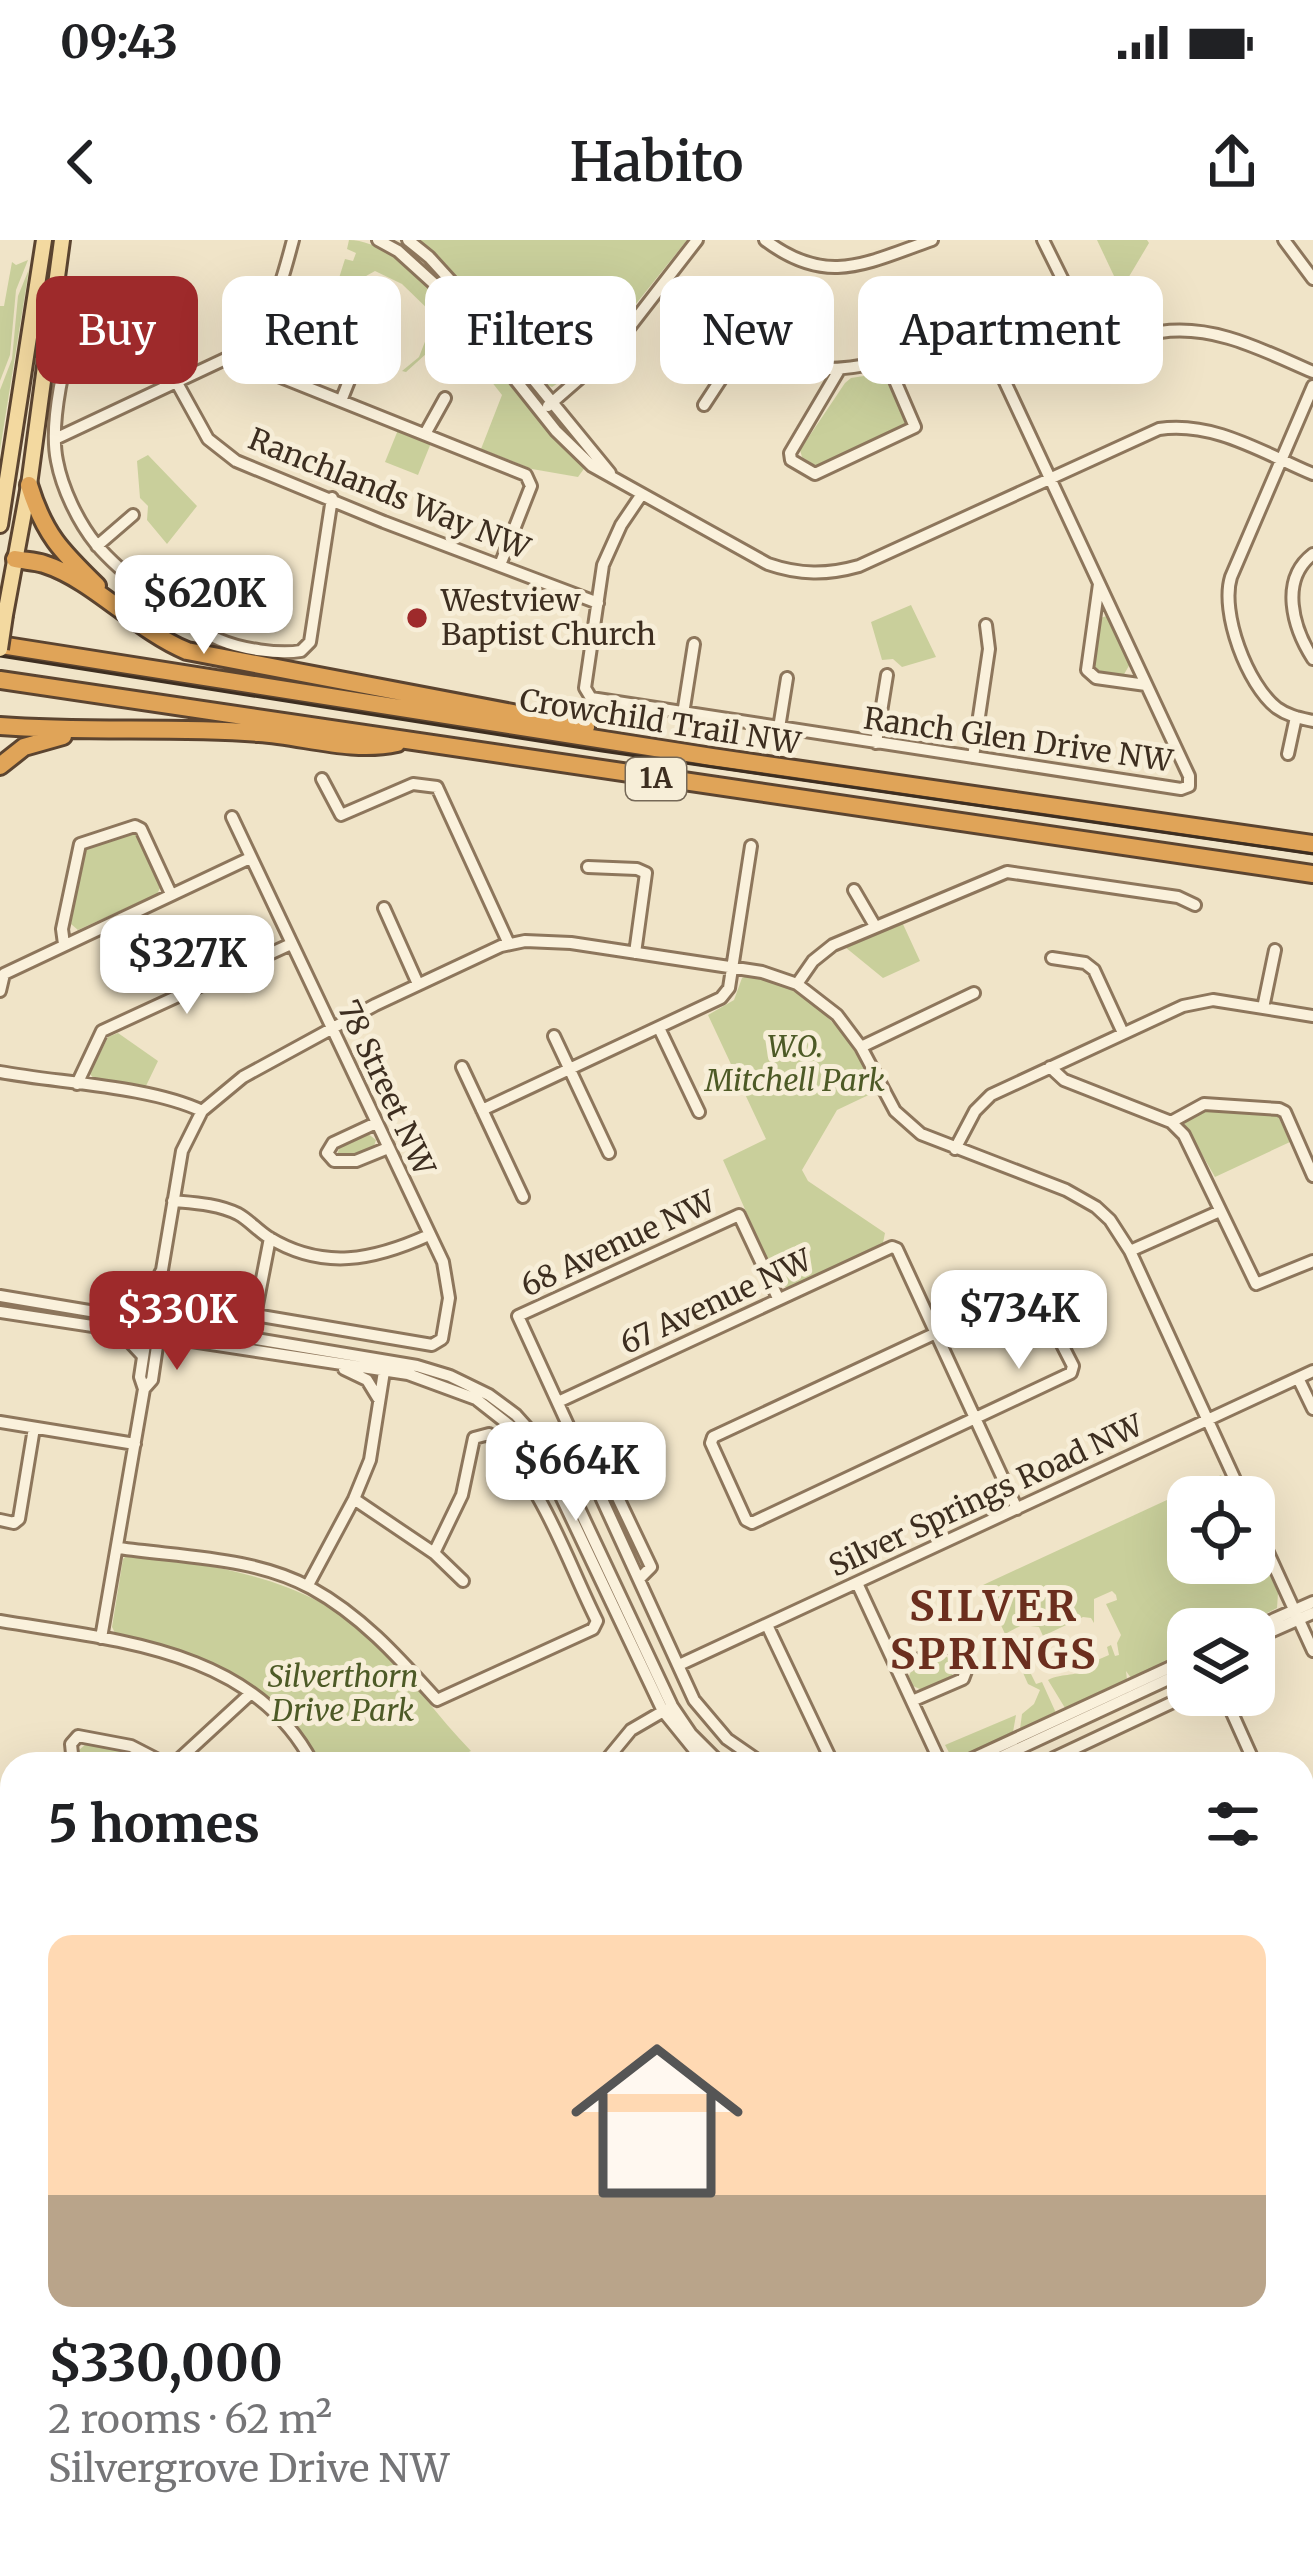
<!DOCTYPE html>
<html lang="en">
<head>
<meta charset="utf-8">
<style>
  :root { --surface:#fff; --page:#f6f6f6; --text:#202124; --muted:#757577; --accent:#9e2a2b }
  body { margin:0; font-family:Merriweather,serif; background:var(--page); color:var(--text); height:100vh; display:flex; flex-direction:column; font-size:45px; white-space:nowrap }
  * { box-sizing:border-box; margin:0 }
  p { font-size:39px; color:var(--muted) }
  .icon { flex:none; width:66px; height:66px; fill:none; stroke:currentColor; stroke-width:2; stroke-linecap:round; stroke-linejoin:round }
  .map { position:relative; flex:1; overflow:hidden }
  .details { position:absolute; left:0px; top:1512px; width:1314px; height:804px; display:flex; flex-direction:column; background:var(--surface); border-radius:36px 36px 0 0; box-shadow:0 12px 48px #0002 }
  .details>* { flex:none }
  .guide { position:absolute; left:36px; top:36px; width:1242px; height:108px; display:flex; gap:24px }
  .buttons { position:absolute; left:1167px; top:1236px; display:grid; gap:24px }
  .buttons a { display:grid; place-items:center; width:108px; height:108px; border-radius:24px; background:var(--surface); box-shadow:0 12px 48px #0002; font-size:60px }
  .price { position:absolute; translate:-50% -102px; padding:0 27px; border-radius:24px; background:#fff; color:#222; font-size:39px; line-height:78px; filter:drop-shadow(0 3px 6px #0008) }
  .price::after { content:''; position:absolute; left:50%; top:72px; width:36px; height:27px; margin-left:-18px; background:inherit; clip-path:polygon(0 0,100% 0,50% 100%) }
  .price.current { background:var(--accent); color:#fff }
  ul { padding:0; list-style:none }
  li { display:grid; align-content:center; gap:24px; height:636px; padding:0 48px }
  li span { display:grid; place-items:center; height:372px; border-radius:24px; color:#555 }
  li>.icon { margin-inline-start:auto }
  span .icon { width:216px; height:216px; fill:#fffc; stroke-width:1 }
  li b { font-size:51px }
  h2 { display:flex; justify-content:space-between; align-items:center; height:144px; padding:0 48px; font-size:51px }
  .pill { padding:0 42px; border-radius:24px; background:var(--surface); box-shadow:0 12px 48px #0002; font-size:42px; line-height:108px }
  .pill.current { background:var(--accent); color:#fff }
  .status { display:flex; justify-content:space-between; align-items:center; height:84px; padding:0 60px; background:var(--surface); direction:ltr }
  .status svg { height:33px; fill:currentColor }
  header { display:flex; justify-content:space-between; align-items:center; height:156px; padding:0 48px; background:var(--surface); font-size:54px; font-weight:600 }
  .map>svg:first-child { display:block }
  .green { fill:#c9cf9b }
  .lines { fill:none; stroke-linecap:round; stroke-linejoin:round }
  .minor-casing { stroke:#8d765c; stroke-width:16 }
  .major-casing { stroke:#5b4430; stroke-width:20 }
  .highway-casing { stroke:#5b4430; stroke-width:22 }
  .minor { stroke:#faf1dc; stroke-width:10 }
  .major { stroke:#f3d9a0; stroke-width:14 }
  .highway { stroke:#e0a458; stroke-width:16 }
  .tram { stroke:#3d2e20; stroke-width:3 }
  .major-bridge-casing { stroke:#5b4430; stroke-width:20; stroke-linecap:butt }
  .major-bridge { stroke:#f3d9a0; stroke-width:14 }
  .poi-dot { fill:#9e2a2b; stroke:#f7eed8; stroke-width:4.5 }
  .labels { text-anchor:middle; stroke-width:10; stroke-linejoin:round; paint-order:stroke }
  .shield { fill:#f7eed8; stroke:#756857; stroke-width:3 }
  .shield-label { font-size:27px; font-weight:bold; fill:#3d2e20 }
  .street-label { font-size:30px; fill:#3d2e20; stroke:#f7eed8 }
  .poi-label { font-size:30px; fill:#3d2e20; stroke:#f7eed8; text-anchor:start }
  .park-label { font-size:30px; font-style:italic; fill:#4d5a26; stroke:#f7eed8 }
  .district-label { font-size:42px; font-weight:bold; letter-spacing:3px; fill:#6b2e1e; stroke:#f7eed8 }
</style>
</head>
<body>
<div class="status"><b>09:43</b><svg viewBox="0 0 49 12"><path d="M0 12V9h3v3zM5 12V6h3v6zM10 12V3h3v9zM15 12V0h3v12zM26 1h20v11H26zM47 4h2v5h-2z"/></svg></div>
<header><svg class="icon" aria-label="back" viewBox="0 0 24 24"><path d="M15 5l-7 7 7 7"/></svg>Habito<svg class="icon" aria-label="share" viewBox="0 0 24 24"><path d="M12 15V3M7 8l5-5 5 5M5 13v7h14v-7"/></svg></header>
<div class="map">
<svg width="1313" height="2316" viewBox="0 0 1313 2316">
  <rect width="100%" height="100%" fill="#f0e4c8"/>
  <!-- green -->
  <path class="green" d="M 349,0 C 417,0 519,153 563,206 L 586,226 L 578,237 L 532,229 L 481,209 L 502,155 L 476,122 L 437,104 L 406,132 L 402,131 L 419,117 L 435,76 L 402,44 L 375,31 L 334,54 L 345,19 L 353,21 L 356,13 L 347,9 Z
    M 417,0 L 687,0 L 588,124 L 552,147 L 541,142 L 467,50 Z
    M 1097,0 L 1147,0 L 1149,3 L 1127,40 L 1114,36 Z
    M 28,20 L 16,50 L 10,115 L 0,141 L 0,66 L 4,66 L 12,22 L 16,25 Z
    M 29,29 L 0,210 L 0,150 L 12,119 L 18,56 Z
    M 883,133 L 889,136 L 909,181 L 901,189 L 818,227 L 802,217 L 800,210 L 845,143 L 851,138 Z
    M 398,190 L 431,203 L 418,235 L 385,222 Z
    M 148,215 L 197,266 L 167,304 L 147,280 L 148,266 L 140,258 L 137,221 Z
    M 911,365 L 936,417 L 902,427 L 893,419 L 882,420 L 871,382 Z
    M 1107,376 L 1130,424 L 1123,436 L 1099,433 L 1092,427 L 1100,378 Z
    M 132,593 L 138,595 L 162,644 L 157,654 L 78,690 L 71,684 L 85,608 Z
    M 902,682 L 920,721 L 883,738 L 845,707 Z
    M 747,736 C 813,745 849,795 877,851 L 837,870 L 802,930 L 808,941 L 885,993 L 883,1003 L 787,1048 L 778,1043 L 723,920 L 766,899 L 708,775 L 734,760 L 742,738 Z
    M 118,793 L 158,821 L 145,848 L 95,840 L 90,834 L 108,797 Z
    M 1231,868 L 1278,876 L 1290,902 L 1215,937 L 1184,883 L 1199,872 Z
    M 367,893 L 376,900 L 373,909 L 353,917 L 337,915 L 340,906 Z
    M 1221,1235 L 1234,1257 L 1188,1257 L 1188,1323 L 1254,1323 L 1254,1300 L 1278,1353 L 1277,1368 L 1236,1389 L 1188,1389 L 1188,1411 L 1131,1438 L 1126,1431 L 1127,1440 L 1065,1468 L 1048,1440 C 1062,1433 1072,1437 1089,1429 L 1088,1424 L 1109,1415 L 1107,1407 L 1111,1405 L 1115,1416 L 1119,1415 L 1117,1403 L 1121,1395 L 1106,1364 L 1117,1360 L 1116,1355 L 1112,1351 L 1094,1359 L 1094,1383 L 1091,1378 L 1083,1377 L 1043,1396 L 1039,1387 L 1022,1385 L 1005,1394 L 983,1345 Z
    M 129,1313 C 220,1327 310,1337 378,1405 C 412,1439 438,1477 471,1511 L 442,1524 L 320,1524 C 267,1445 209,1412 116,1395 L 112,1387 L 123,1319 Z
    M 1012,1408 L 1023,1418 L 1036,1444 L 1042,1442 L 1056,1473 L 1020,1489 L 1022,1474 L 1034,1464 L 1040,1450 L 1028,1444 Z
    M 943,1415 L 954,1421 L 952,1437 L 922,1450 L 913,1446 L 909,1436 L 912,1429 Z
    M 1016,1475 L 1013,1492 L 953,1520 L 945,1505 Z
    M 86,1504 L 143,1515 L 149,1524 L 78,1524 L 79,1510 Z
    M 0,2201 L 12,2224 L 12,2279 L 0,2257 Z
    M 1302,2298 L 1313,2305 L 1313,2316 L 680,2316 L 668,2304 L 1302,2304 Z"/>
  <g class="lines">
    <defs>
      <path id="minor" d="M 378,0 L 398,11 L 452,60 L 556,191 L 592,226 L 768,324 C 800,335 827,335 859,326 L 1159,189 C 1214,181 1263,213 1313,234
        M 408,0 L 429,17 L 470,62 L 610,233
        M 765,0 C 827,47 866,23 932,0
        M 1043,0 L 1097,109 C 1118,108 1138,94 1160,92 C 1215,84 1264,111 1313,132
        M 1284,0 L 1313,39
        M 79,76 C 65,113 49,183 57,221 C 62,248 78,282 96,304 C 118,331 188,386 220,400 C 241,409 279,415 301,411 L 310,402 L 332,258
        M 243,108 L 276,135 L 526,235 L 531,246 L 500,325
        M 839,130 L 790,213 L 791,220 L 815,234 L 915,187 L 887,122
        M 177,143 L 208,199 L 236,221 L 384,282 L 598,363
        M 1313,146 L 1231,337 C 1220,372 1247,445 1277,468 C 1288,476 1300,478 1313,481
        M 341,161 L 358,118 L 379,86
        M 704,165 L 742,107
        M 548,166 L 611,111 L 697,0
        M 425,194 L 445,158
        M 55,199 L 238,113 C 273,82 281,44 293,0
        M 642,254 L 621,285 L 603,325 L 585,448 L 591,458 L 1181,549 L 1189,546 L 1189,536 L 984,97 L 971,94 C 823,145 787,149 661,47
        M 97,306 L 133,275
        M 1313,314 C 1279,340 1293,388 1313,419
        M 1099,344 L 1087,430 L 1096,438 L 1146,445
        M 199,388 L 220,339
        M 683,474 L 694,404
        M 779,488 L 787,438
        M 876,503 L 887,435
        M 1288,514 L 1296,477
        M 973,517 L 989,409 L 986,385
        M 322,539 L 341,575 L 413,544 L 437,547 L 509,704
        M 232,577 L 443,1022 L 449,1058 L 442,1099 L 432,1105 L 255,1075 L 270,998
        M 588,627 L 637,629 L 646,633 L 635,713
        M 854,650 L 875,686
        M 384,668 L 418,744
        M 64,704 L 62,689 L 80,604 L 135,586 L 141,589 L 171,654
        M 1052,718 L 1085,723 L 1094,730 L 1123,793
        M 797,744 L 813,721 L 833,705 L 1007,632 L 1178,657 L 1195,665
        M 0,751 L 4,734 L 250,618
        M 1263,768 L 1275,710
        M 659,788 L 699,872
        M 554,796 L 609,913
        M 861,807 L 974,753
        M 462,827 L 523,957
        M 1050,827 L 1064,840 L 1171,882 L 1184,895 L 1256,1044 L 1313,1021
        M 0,832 C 59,843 149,846 202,871
        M 77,844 L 102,791 L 291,704
        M 482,870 L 721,758 L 729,748 L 751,606
        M 1171,882 L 1204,864 L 1279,869 L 1285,872 L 1313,936
        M 376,883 L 333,903 L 327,913 L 334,921 L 356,921 L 388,908
        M 955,909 L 975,871 L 991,855 L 1183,766 L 1213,760 L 1313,776
        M 173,961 C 195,963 218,964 238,974 C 249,980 257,990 268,997 C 323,1031 374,1020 429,995
        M 1130,1011 L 1220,971
        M 0,1056 L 417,1126 L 450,1136 L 489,1155 L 516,1175 L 542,1204 L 569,1247 L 672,1466 L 691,1494 L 721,1524
        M 164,1062 L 175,1073 L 205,1090
        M 0,1072 L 408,1134 L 476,1159 L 518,1192 L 550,1233 L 663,1471 L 706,1524
        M 936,1093 L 713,1197 L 711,1203 L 746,1280 L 752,1283 L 1071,1133 L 1073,1126 L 1050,1081
        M 112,1094 L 130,1102 L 143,1116
        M 344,1129 L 367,1140 L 378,1158
        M 1298,1138 L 1313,1169
        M 144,1149 L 140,1137 L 154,1045 L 162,1030 L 182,911 L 202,871 L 243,837 L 375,765 L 501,706 L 525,701 L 571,703 L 762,732 L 797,744 L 837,775 L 861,807 L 895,871 L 921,894 L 1066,950 L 1096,967 L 1110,980 L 1130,1011 L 1243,1257
        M 558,1162 L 892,1007 L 897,1009 L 1017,1269
        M 0,1182 L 135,1204
        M 596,1246 L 611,1243 L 651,1327 L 640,1338
        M 354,1259 L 434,1313 L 463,1341
        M 0,1280 L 14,1283 L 19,1279 L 34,1188
        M 1254,1282 L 1313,1411
        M 119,1308 C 181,1317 255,1317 311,1348 C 362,1376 399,1418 437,1460 L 593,1389 L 597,1381 C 565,1317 543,1243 489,1194 L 474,1198 L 462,1255 L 434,1313
        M 857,1343 L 941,1524
        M 308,1345 L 354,1259 L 370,1220 L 385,1125
        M 0,1381 C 112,1400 254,1408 313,1524
        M 767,1385 L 833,1524
        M 1252,1389 L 1313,1362
        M 101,1398 L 144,1149 L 152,1140 L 166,1045 L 162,1032
        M 1254,1399 L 1313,1373
        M 679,1425 L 1313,1131
        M 898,1429 L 950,1405 L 956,1409 L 966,1431 L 963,1439 L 912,1461
        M 1224,1455 L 1255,1524
        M 73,1524 L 71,1504 L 78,1496 L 131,1506 L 166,1524
        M 174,1524 L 250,1454
        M 603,1524 L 631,1490 L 667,1469
        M 763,1524 L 727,1499 L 694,1460 L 518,1076 L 739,975 L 778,1058
        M 961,1524 L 1188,1419
        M 986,1524 L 1188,1430
        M 1054,1524 L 1054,1518 L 1188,1455
        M 1302,1624 L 1313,1648
        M 0,1625 L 12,1650
        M 1302,1692 L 1313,1687
        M 0,1721 L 12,1715
        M 1302,1802 L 1313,1797
        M 0,1851 L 12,1849
        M 1302,1859 L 1313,1882
        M 12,1968 L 12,1974
        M 1302,2058 L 1313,2053
        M 1302,2272 L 1313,2260
        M 1302,2290 L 1313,2300
        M 187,2304 L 193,2316
        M 466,2304 L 466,2316
        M 537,2304 L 543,2316
        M 659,2304 L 671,2316
        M 251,2316 L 276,2304"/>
      <path id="major" d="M 0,285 L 44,0
        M 5,375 L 29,245 L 62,0
        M 0,2150 L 12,2179
        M 0,2186 L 12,2213
        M 60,2304 L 65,2316
        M 82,2304 L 92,2316"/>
      <path id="highway" d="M 29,245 C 44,294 61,311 97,346
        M 15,319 C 25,321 35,321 44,324 C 94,340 136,390 187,411 L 586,487
        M 0,405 L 712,517 L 1313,604
        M 0,440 L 1313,634
        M 0,486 C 87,493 173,486 259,493 C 304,496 352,513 397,503
        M 0,526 L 24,507 L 63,496"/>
    </defs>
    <!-- minor casing -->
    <use href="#minor" class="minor-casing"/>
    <!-- major casing -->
    <use href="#major" class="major-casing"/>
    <!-- highway casing -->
    <use href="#highway" class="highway-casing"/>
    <!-- minor -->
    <use href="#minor" class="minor"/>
    <!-- major -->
    <use href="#major" class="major"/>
    <!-- highway -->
    <use href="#highway" class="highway"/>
    <!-- tram -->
    <path class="tram" d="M 0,416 L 602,511 L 1313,614"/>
    <defs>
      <path id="major-bridge" d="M 0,409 L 5,375"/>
    </defs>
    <!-- major-bridge casing -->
    <use href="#major-bridge" class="major-bridge-casing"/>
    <!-- major-bridge -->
    <use href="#major-bridge" class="major-bridge"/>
  </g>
  <!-- markers -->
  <circle class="poi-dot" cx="417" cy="378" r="12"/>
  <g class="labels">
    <!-- shield labels -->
    <rect class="shield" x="626" y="518" width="60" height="42" rx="9"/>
    <g class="shield-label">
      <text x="656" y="548">1A</text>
    </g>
    <!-- street labels -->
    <g class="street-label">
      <text transform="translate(389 254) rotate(22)" y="10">Ranchlands Way NW</text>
      <text transform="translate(660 482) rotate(9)" y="10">Crowchild Trail NW</text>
      <text transform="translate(1018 500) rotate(8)" y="10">Ranch Glen Drive NW</text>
      <text transform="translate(386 848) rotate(65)" y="10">78 Street NW</text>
      <text transform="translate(618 1004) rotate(-25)" y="10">68 Avenue NW</text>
      <text transform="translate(716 1062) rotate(-25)" y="10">67 Avenue NW</text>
      <text transform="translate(986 1256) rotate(-25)" y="10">Silver Springs Road NW</text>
    </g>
    <!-- poi labels -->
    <g class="poi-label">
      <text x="441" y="371">Westview<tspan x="441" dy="34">Baptist Church</tspan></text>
    </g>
    <!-- park labels -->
    <g class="park-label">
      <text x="795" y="817">W.O.<tspan x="795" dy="34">Mitchell Park</tspan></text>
      <text x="343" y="1447">Silverthorn<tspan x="343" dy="34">Drive Park</tspan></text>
    </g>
    <!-- district labels -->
    <g class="district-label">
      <text x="994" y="1381">SILVER<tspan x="994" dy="48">SPRINGS</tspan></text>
    </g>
  </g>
</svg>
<div class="buttons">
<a><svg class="icon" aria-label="locate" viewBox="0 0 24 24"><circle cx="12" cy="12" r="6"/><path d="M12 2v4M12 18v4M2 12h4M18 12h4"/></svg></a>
<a><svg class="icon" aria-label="layers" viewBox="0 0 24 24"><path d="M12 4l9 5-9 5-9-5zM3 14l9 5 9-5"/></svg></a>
</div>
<b class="price" style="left:204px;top:417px">$620K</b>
<b class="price" style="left:187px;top:777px">$327K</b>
<b class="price" style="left:1019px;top:1132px">$734K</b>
<b class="price current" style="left:177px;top:1133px">$330K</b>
<b class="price" style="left:576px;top:1284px">$664K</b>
<div class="guide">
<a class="pill current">Buy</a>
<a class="pill">Rent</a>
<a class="pill">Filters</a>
<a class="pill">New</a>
<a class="pill">Apartment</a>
</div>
<section class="details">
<h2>5 homes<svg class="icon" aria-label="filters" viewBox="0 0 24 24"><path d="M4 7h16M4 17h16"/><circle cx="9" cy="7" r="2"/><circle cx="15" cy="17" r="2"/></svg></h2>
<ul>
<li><span style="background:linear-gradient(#ffd9b3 70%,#b9a48a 0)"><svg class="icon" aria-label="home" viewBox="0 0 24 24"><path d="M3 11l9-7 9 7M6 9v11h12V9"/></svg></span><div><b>$330,000</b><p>2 rooms · 62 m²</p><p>Silvergrove Drive NW</p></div></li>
</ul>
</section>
</div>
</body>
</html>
